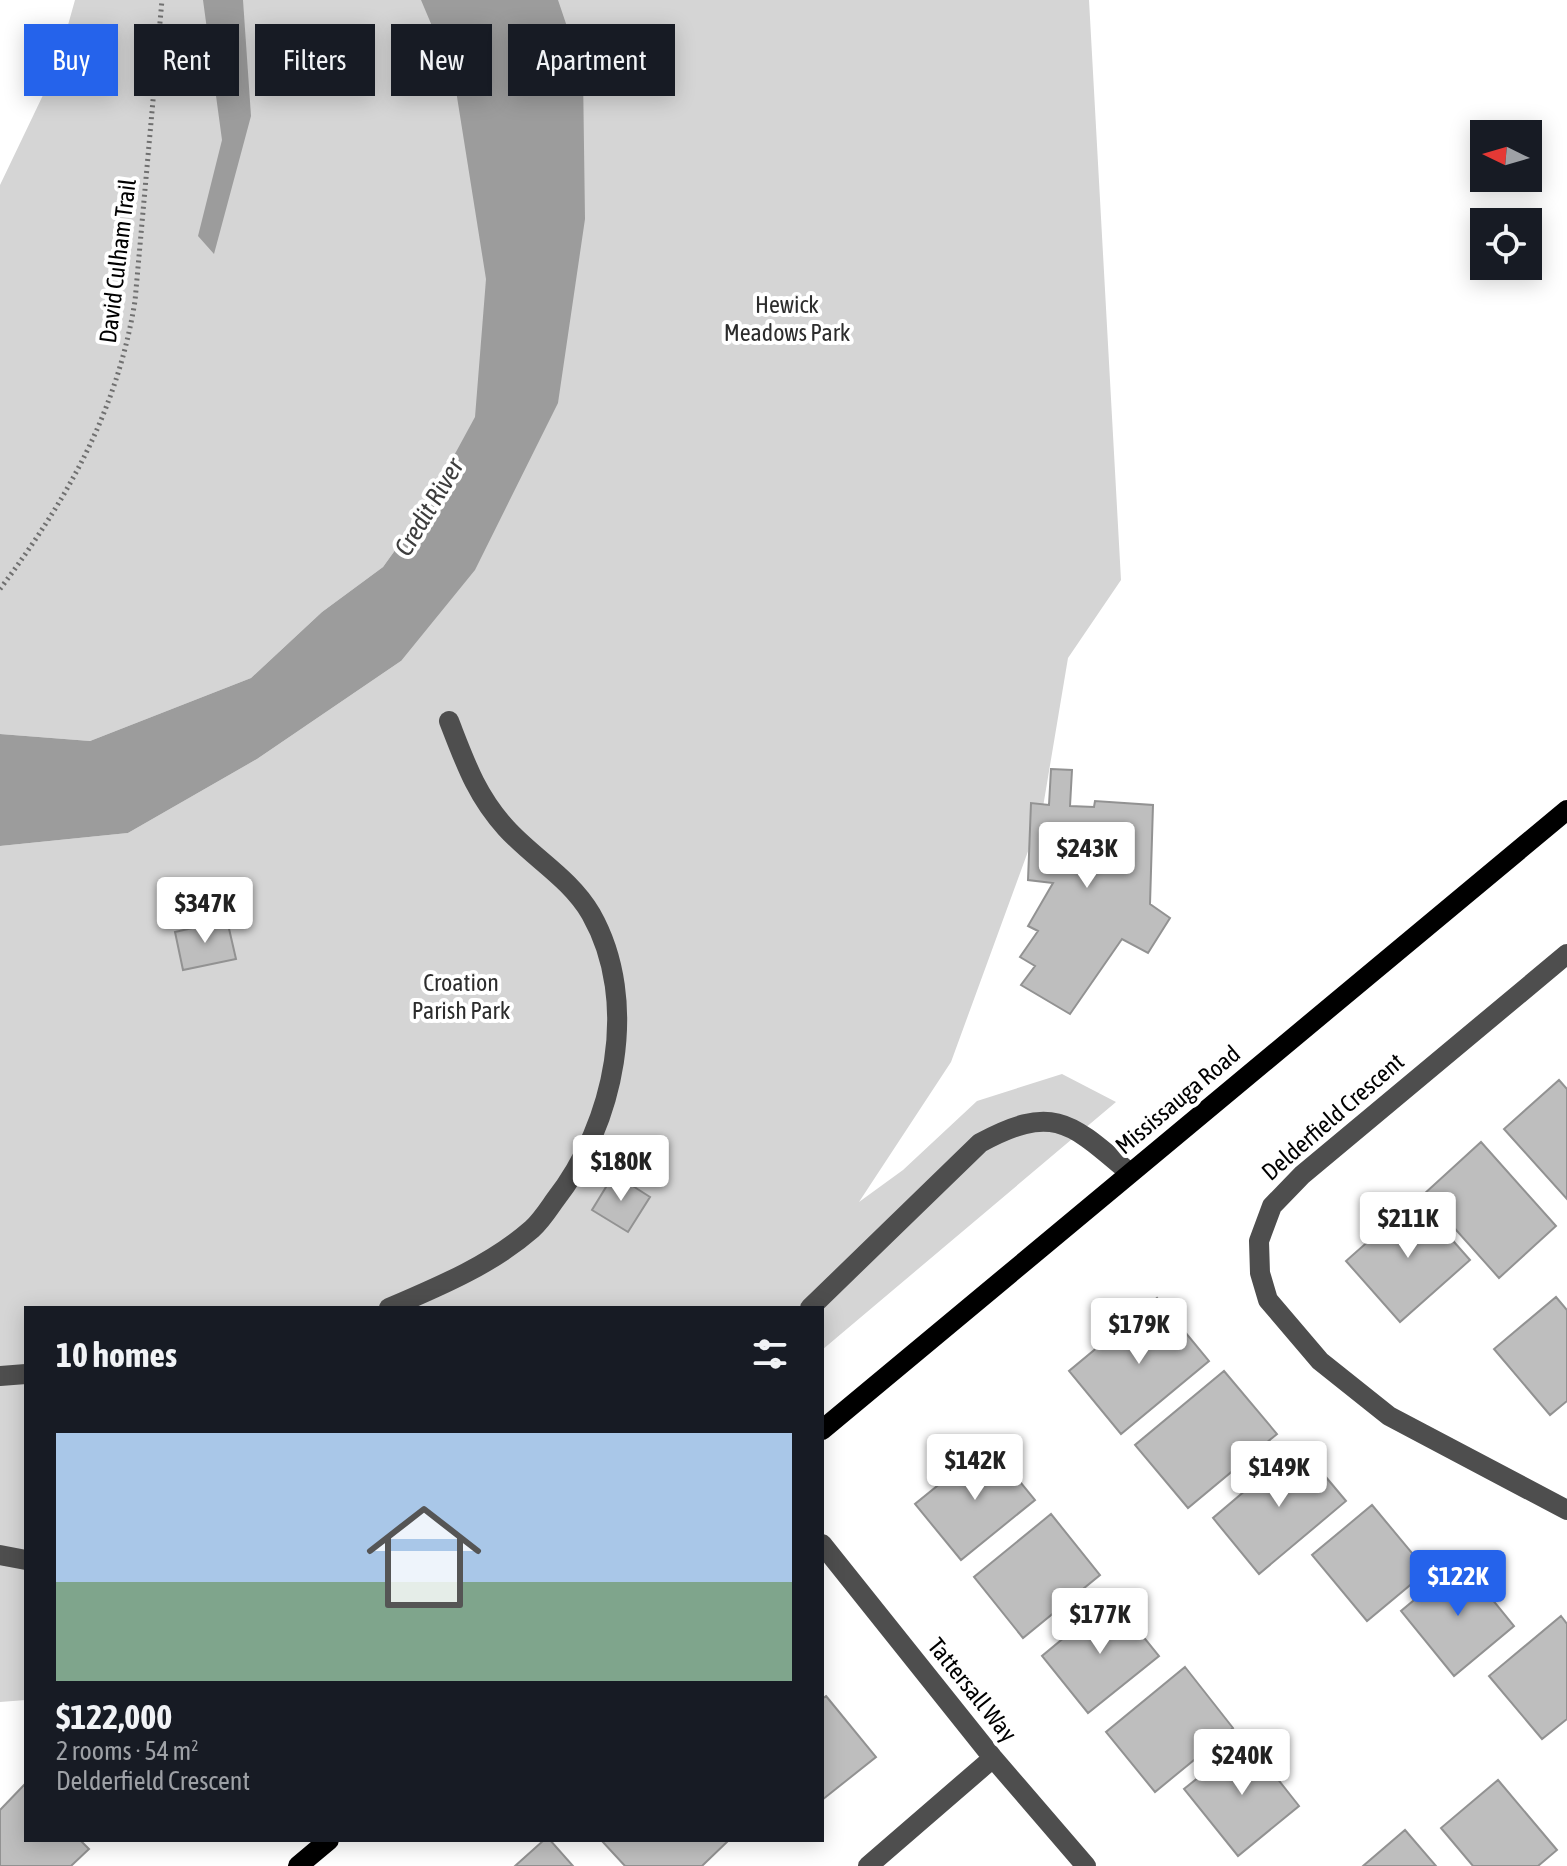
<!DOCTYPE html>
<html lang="en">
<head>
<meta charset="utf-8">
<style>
  :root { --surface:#171b24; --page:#20242c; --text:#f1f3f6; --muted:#9ea1a6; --line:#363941; --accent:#2563eb }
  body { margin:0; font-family:"Asap Condensed",sans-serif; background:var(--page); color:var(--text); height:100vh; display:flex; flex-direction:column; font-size:30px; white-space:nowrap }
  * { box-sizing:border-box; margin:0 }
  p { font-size:26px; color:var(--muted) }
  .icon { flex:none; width:44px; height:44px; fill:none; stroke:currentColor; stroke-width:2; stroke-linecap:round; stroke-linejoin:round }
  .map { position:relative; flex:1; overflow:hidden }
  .details { position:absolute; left:24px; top:1306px; width:800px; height:536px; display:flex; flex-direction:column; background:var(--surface); border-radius:0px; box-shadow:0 4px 20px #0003 }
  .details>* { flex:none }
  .top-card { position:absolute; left:24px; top:24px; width:800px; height:72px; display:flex; gap:16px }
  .needle { width:52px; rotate:275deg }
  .fabs { position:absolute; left:1470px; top:120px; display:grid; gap:16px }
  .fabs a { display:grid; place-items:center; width:72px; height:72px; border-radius:0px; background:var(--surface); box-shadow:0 4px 20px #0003; font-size:40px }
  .price { position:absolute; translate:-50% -68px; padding:0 18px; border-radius:8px; background:#fff; color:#222; font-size:26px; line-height:52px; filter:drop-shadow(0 2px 4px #0008) }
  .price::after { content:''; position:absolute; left:50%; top:48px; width:24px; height:18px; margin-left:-12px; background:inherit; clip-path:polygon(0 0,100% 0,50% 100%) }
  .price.on { background:var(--accent); color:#fff }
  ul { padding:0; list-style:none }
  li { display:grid; align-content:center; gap:16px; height:424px; padding:0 32px }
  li+li { border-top:2px solid var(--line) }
  li span { display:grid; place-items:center; height:248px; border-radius:0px; color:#555 }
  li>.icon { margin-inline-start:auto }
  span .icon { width:144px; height:144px; fill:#fffc; stroke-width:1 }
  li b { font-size:34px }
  h2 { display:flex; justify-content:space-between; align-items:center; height:96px; padding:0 32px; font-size:34px }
  .tag { padding:0 28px; border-radius:0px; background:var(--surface); box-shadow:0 4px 20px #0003; font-size:28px; line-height:72px }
  .tag.on { background:var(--accent); color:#fff }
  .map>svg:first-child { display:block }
  .green { fill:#d5d5d5 }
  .water { fill:#9c9c9c }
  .building { fill:#bebebe; stroke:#929292; stroke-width:2 }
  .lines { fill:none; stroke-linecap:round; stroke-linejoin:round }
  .path { stroke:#707070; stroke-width:5; stroke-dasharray:2 4; stroke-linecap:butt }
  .minor { stroke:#4e4e4e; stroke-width:20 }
  .major { stroke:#000; stroke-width:20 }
  .labels { text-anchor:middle; stroke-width:8; stroke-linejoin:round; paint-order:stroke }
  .street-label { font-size:24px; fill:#000; stroke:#fff }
  .park-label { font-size:24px; fill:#2c2c2c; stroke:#fff }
  .water-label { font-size:26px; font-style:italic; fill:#3d3d3d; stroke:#fff }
</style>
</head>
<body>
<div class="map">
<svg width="1567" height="1866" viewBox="0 0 1567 1866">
  <rect width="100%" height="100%" fill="#fff"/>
  <!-- green -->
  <path class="green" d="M 75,0 L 1089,0 L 1121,580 L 1068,658 L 1042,813 L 951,1062 L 859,1202 L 903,1170 L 977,1101 L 1062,1074 L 1116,1102 L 822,1350 L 822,1308 L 26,1308 L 26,1700 L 0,1702 L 0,846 L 128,833 L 257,759 L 401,661 L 426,507 L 383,567 L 322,612 L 251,678 L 90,741 L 0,734 L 0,185 L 56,68 Z"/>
  <!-- water -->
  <path class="water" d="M 203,0 L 243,0 L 251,116 L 214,254 L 198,236 L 222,140 Z
    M 421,0 L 558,0 L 583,74 L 585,219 L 558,403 L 475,570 L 401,661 L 257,759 L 128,833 L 0,846 L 0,734 L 90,741 L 251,678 L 322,612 L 383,567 L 426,507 L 475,417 L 486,279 L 454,78 Z"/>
  <!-- building -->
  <path class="building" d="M 1051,769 L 1072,770 L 1070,806 L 1094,807 L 1095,801 L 1153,805 L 1150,904 L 1170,918 L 1148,953 L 1122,939 L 1070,1014 L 1021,985 L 1035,966 L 1020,957 L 1038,931 L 1028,926 L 1053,883 L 1028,880 L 1031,803 L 1049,805 Z
    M 227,920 L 236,959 L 183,970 L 175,932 Z
    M 1559,1080 L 1567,1089 L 1567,1199 L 1504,1129 Z
    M 1481,1142 L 1556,1226 L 1499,1278 L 1424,1194 Z
    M 614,1174 L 650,1197 L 628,1232 L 592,1210 Z
    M 1416,1199 L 1470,1260 L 1400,1322 L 1346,1261 Z
    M 1556,1297 L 1567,1310 L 1567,1401 L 1550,1415 L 1494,1349 Z
    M 1157,1298 L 1209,1361 L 1121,1434 L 1069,1371 Z
    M 1224,1371 L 1277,1434 L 1188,1508 L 1135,1445 Z
    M 989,1444 L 1035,1500 L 961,1560 L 915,1504 Z
    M 1299,1445 L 1346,1501 L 1259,1574 L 1213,1518 Z
    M 1372,1505 L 1427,1571 L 1367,1621 L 1312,1555 Z
    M 1051,1514 L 1100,1575 L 1023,1638 L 974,1577 Z
    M 1461,1561 L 1514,1626 L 1454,1676 L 1401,1611 Z
    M 1112,1598 L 1159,1656 L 1088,1713 L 1042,1656 Z
    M 1561,1616 L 1567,1624 L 1567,1719 L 1542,1739 L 1489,1676 Z
    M 1185,1667 L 1233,1728 L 1155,1792 L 1106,1732 Z
    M 826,1696 L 876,1757 L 822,1800 L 822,1699 Z
    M 1246,1739 L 1299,1806 L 1238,1856 L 1184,1789 Z
    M 1498,1780 L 1557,1850 L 1538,1866 L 1473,1866 L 1441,1828 Z
    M 25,1784 L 26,1840 L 80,1840 L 89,1849 L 71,1866 L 0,1866 L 0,1810 Z
    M 1405,1830 L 1436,1866 L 1363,1866 Z
    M 544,1840 L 550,1840 L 573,1866 L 515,1866 Z
    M 601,1840 L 729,1840 L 702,1866 L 625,1866 Z"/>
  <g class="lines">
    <!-- path -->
    <path class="path" d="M 0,589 C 67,500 117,412 135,301 L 162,0"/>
    <!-- minor -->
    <path class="minor" d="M 1567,954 L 1302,1175 L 1272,1206 L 1259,1241 L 1260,1273 L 1268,1300 L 1320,1361 L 1389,1416 L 1567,1510
      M 389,1308 C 438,1287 491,1265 532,1229 C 541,1221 548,1210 555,1200 C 614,1125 641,1002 591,914 C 570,878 533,858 506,828 C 476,795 465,762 449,721
      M 810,1308 L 980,1143 C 1054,1103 1071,1123 1130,1173
      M 0,1376 L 26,1374
      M 822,1544 L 993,1758 L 1086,1866
      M 0,1555 L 26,1560
      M 868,1866 L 993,1758"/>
    <!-- major -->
    <path class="major" d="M 822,1430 L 1567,810
      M 298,1866 L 329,1840"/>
  </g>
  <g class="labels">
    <!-- street labels -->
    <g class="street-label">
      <text transform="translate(118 261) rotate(-83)" y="8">David Culham Trail</text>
      <text transform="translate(1178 1100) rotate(-40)" y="8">Mississauga Road</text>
      <text transform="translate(1333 1117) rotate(-41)" y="8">Delderfield Crescent</text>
      <text transform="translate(972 1690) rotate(51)" y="8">Tattersall Way</text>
    </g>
    <!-- park labels -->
    <g class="park-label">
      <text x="787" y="313">Hewick<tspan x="787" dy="28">Meadows Park</tspan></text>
      <text x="461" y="991">Croation<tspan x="461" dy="28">Parish Park</tspan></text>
    </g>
    <!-- water labels -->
    <g class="water-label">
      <text transform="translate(429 507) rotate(-59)" y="9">Credit River</text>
    </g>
  </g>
</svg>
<div class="fabs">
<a><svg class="needle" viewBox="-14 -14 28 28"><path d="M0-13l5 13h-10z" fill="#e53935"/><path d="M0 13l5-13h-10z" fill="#9ea1a6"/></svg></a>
<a><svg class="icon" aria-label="locate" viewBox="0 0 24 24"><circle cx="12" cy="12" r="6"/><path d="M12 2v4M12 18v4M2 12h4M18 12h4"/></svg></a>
</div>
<b class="price" style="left:1087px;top:890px">$243K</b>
<b class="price" style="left:205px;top:945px">$347K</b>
<b class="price" style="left:621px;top:1203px">$180K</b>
<b class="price" style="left:1408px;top:1260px">$211K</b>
<b class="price" style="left:1139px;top:1366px">$179K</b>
<b class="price" style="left:975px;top:1502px">$142K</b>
<b class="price" style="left:1279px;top:1509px">$149K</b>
<b class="price on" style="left:1458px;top:1618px">$122K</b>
<b class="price" style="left:1100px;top:1656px">$177K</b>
<b class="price" style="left:1242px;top:1797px">$240K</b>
<div class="top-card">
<a class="tag on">Buy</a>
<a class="tag">Rent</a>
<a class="tag">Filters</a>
<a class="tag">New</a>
<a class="tag">Apartment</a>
</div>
<section class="details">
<h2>10 homes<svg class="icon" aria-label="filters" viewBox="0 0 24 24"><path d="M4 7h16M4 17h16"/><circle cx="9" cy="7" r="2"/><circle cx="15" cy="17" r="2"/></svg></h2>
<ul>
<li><span style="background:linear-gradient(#a9c7e8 60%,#7fa58c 0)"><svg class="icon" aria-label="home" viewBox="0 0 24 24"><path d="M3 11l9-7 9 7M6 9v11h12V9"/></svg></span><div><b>$122,000</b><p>2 rooms · 54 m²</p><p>Delderfield Crescent</p></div></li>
</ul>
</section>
</div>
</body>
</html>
